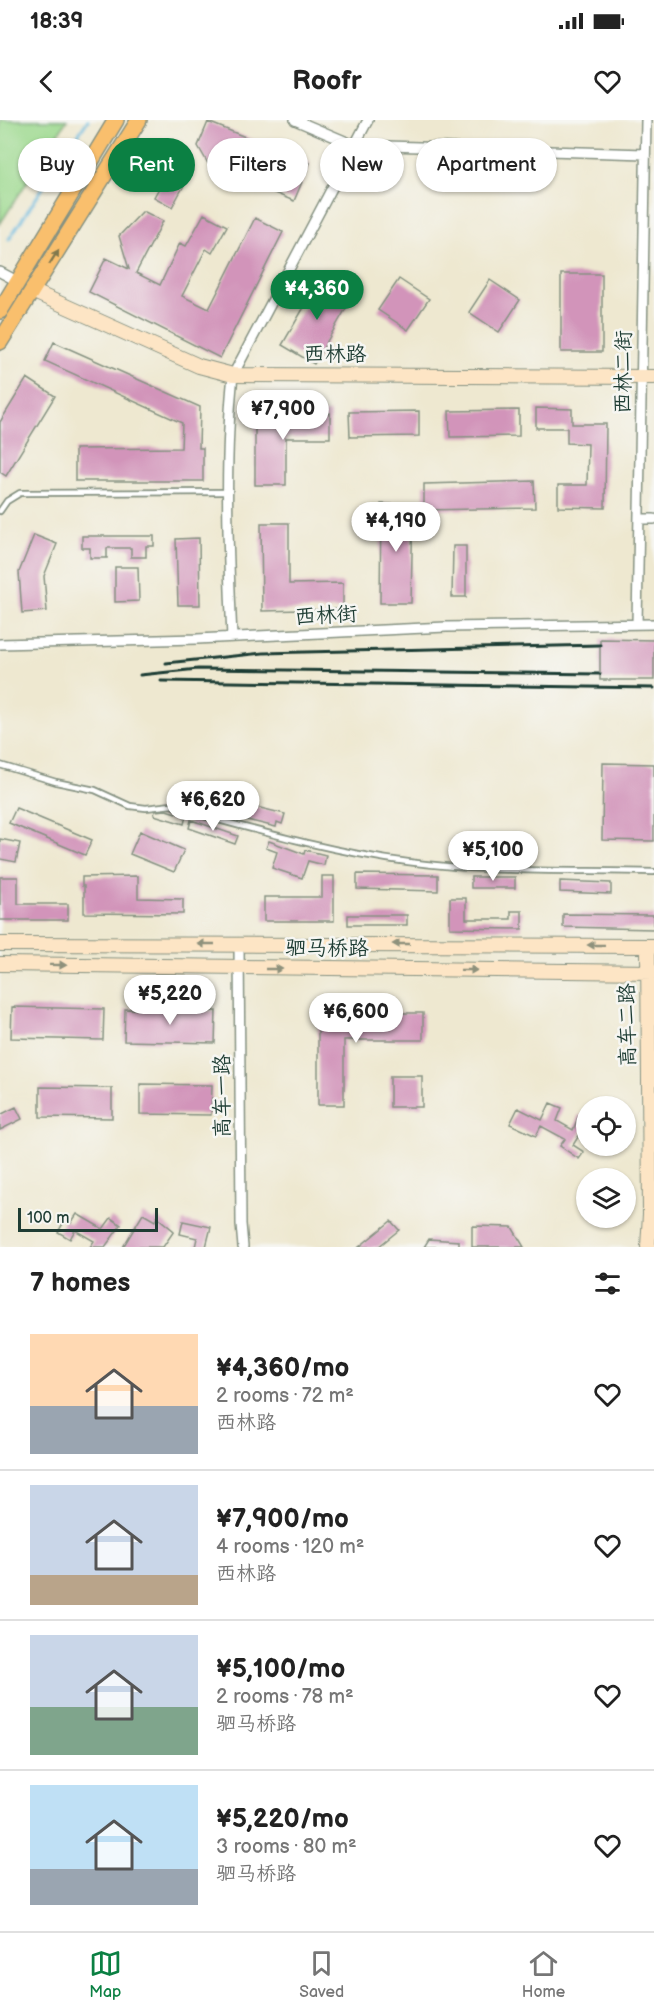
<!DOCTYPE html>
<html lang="en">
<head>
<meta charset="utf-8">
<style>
  :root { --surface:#fff; --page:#f2f2f2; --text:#222; --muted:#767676; --line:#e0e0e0; --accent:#0b8043 }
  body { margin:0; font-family:"Balsamiq Sans","LXGW WenKai TC",sans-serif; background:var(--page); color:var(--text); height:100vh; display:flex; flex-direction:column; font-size:22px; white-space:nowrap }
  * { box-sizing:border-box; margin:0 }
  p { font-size:20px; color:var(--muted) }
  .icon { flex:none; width:33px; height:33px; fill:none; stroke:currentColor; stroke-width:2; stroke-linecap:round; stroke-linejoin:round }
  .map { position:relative; height:1127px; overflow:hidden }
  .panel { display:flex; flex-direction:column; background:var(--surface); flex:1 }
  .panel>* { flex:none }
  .hud { position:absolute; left:18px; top:18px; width:618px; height:54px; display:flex; gap:12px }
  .fabs { position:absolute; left:576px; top:976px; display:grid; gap:12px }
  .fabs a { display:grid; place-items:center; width:60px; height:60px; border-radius:50%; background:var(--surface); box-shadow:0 2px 4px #0004; font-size:30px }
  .scale { position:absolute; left:18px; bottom:15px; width:140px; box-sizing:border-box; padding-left:6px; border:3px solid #1f3d34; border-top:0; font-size:16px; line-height:21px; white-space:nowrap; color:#1f3d34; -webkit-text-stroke:4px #f6f6f2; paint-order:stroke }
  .price { position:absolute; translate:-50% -51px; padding:0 14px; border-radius:21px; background:#fff; color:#222; font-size:20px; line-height:39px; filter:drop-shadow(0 2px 3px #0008) }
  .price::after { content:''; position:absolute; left:50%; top:36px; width:18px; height:14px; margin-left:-9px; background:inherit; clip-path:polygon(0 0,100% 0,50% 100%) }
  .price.selected { background:var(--accent); color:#fff }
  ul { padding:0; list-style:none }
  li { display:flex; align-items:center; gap:18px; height:150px; padding:0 30px }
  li+li { border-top:2px solid var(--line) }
  li span { display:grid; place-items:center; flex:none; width:168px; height:120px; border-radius:0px; color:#555 }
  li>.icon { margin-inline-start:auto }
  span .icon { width:72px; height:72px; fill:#fffc; stroke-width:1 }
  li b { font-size:26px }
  h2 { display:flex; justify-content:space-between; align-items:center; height:72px; padding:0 30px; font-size:26px }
  .tag { padding:0 21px; border-radius:27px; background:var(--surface); box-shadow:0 2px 4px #0004; font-size:21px; line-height:54px }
  .tag.selected { background:var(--accent); color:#fff }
  .status { display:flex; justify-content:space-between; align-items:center; height:42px; padding:0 30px; background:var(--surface); direction:ltr }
  .status svg { height:16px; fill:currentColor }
  header { display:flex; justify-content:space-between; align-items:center; height:78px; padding:0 30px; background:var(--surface); font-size:27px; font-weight:700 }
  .menu { display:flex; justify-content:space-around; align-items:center; height:84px; border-top:2px solid var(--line); background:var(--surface); font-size:16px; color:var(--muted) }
  .menu a { display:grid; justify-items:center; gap:3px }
  .menu .selected { color:var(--accent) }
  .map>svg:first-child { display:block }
  .green { fill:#9cd98e; stroke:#5e8b61; stroke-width:1.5 }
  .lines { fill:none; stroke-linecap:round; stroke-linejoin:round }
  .stream { stroke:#60b7dd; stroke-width:3 }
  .building { fill:#d294ba }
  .lane-casing { stroke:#869282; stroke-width:8 }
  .street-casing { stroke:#869282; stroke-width:12 }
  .secondary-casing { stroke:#869282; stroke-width:16 }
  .primary-casing { stroke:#869282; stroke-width:18 }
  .lane { stroke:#fff; stroke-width:4.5 }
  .street { stroke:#fff; stroke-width:9 }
  .secondary { stroke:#fde5c5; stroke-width:14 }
  .primary { stroke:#f9bf6d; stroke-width:15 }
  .rail { stroke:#1f3d34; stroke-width:3 }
  .oneway { fill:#81784e }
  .oneway2 { fill:#8e917c }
  .labels { text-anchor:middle; stroke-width:5; stroke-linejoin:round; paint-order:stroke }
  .street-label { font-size:21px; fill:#1f3d34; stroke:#f6f6f2 }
</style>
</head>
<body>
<div class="status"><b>18:39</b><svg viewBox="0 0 49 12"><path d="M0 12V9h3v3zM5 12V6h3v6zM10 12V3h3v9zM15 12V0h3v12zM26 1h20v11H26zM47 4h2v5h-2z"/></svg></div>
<header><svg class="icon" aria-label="back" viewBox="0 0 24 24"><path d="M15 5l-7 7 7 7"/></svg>Roofr<svg class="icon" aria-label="heart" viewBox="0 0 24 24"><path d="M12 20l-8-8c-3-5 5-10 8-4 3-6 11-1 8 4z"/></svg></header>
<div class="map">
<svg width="654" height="1127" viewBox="0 0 654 1127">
  <rect width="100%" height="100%" fill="#f6f6f2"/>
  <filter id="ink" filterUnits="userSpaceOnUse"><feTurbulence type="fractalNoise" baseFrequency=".0167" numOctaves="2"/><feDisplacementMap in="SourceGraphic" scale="12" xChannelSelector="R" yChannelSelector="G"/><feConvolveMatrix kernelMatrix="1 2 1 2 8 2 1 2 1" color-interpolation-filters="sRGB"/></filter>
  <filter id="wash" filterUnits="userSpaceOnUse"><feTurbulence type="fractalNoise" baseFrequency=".008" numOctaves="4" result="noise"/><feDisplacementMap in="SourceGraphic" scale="24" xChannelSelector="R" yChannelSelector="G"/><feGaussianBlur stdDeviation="1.35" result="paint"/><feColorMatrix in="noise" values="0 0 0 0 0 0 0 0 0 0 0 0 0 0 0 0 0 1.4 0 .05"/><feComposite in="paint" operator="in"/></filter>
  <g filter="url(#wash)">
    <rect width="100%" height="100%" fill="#eee8d0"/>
    <!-- green -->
    <path class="green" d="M 0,0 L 67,0 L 0,104 Z"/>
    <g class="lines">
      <!-- stream -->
      <path class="stream" d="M 9,119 L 88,0"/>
    </g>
    <g id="blocks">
      <!-- building -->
      <path class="building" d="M 208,2 L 310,43 L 294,81 L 210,47 L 198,26 Z
        M 178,34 L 192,51 L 172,87 L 154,77 Z
        M 143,91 L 163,101 L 136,153 L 160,165 L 180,123 L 186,126 L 204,94 L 227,106 L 212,133 L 206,129 L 182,176 L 209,189 L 255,98 L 283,112 L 220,238 L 89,172 L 106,138 L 129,149 L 119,116 Z
        M 561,154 L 602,154 L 602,232 L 561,232 Z
        M 321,158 L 353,176 L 314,244 L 282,225 Z
        M 399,159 L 429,179 L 408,210 L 378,190 Z
        M 490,160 L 520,180 L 499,212 L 469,192 Z
        M 54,222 L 200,287 L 199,328 L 203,328 L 203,361 L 75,361 L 75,329 L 181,328 L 182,303 L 45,241 Z
        M 27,258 L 55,276 L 6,356 L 0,352 L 0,302 Z
        M 536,288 L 572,289 L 572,304 L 606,304 L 605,388 L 558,387 L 558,365 L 587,365 L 588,324 L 567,323 L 567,308 L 536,308 Z
        M 519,290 L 519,316 L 450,317 L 449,291 Z
        M 419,291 L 419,316 L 350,317 L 349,292 Z
        M 255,293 L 330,293 L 330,318 L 286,318 L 286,365 L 255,365 Z
        M 534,361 L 535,388 L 424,390 L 424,364 Z
        M 381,384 L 413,385 L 411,483 L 380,483 Z
        M 261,403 L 289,403 L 289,464 L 343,463 L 343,489 L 262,491 Z
        M 34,415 L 57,424 L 44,456 L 47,491 L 22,493 L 19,452 Z
        M 82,416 L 154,416 L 154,426 L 146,426 L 146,437 L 131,437 L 131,428 L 107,428 L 107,438 L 90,438 L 90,428 L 82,428 Z
        M 199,418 L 200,485 L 178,485 L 176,419 Z
        M 453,426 L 466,426 L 466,477 L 452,477 Z
        M 115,447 L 138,447 L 139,481 L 115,482 Z
        M 600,519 L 654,520 L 654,560 L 600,560 Z
        M 603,643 L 654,644 L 654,721 L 602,720 Z
        M 248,685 L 285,694 L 282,704 L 277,702 L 276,707 L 247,700 L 249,696 L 246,695 Z
        M 16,688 L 92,720 L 85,735 L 9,703 Z
        M 166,690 L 186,696 L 184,704 L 154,695 L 155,691 Z
        M 191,700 L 238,716 L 235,724 L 189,708 Z
        M 140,711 L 184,730 L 174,752 L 130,734 Z
        M 0,719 L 20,723 L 16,742 L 0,739 Z
        M 269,721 L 304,734 L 305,730 L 326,735 L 324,745 L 308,741 L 302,758 L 272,748 L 277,732 L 266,728 Z
        M 357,754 L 438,755 L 438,771 L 357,769 Z
        M 138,756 L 138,778 L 183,779 L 183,794 L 84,793 L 84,766 L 82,766 L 82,757 Z
        M 322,756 L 334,756 L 334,801 L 264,801 L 264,777 L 322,777 Z
        M 0,757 L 18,757 L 18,784 L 68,784 L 68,800 L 0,800 Z
        M 471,757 L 515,757 L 515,768 L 471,768 Z
        M 560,761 L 611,763 L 611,774 L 560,772 Z
        M 450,778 L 466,778 L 466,799 L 511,799 L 511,791 L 522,791 L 522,809 L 450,808 Z
        M 563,794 L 654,795 L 654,809 L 563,807 Z
        M 348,795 L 407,795 L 407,805 L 348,805 Z
        M 12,887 L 104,889 L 103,920 L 11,918 Z
        M 125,889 L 216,891 L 215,923 L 124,921 Z
        M 318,893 L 423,893 L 423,920 L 344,920 L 344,985 L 318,985 Z
        M 390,956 L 422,956 L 422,987 L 390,987 Z
        M 140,964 L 212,965 L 211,995 L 140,994 Z
        M 40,967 L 112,968 L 112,998 L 40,997 Z
        M 550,983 L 562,988 L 557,1001 L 573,1010 L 579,995 L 586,998 L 586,1010 L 583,1009 L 573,1025 L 584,1032 L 579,1039 L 560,1026 L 565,1019 L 541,1006 L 536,1016 L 510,1004 L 518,988 L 542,1000 Z
        M 16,987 L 22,999 L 0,1010 L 0,995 Z
        M 77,1094 L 103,1109 L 111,1098 L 121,1105 L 105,1127 L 90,1127 L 94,1121 L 75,1110 L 70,1119 L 58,1112 L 65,1100 L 71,1103 Z
        M 143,1094 L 155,1101 L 157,1097 L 174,1111 L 163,1127 L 123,1127 Z
        M 183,1101 L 211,1107 L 206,1127 L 195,1127 L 197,1118 L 180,1114 Z
        M 391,1101 L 399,1110 L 378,1127 L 359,1127 Z
        M 472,1106 L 512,1107 L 524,1127 L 472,1127 Z
        M 429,1119 L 459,1121 L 459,1127 L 424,1127 Z"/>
    </g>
  </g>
  <g filter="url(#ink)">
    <use href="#blocks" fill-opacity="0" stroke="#869282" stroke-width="1.5"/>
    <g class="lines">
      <defs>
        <path id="lane" d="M 0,391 L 7,381 L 20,373 L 229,372
          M 0,645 L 56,662 L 95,670 L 130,686 L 146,688 L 172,685 L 185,691 C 259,711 332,732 408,742 C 489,753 572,750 654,752"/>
        <path id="street" d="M 295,0 L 354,25 L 645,34
          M 0,152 L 19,162
          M 639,399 L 654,399
          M 637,504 L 646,0
          M 232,517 C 228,431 224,341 233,255 L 368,0
          M 0,524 L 197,519 L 446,507 L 654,504
          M 239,824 L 241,1104 L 243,1127"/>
        <path id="secondary" d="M 32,171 L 199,246 L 233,255 L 654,257
          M 0,824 L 654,826
          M 648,826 L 650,1094 L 648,1127
          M 0,844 L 654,852"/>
        <path id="primary" d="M 0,191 L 116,0
          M 0,222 L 139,0"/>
      </defs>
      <!-- lane casing -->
      <use href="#lane" class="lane-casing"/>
      <!-- street casing -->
      <use href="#street" class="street-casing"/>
      <!-- secondary casing -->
      <use href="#secondary" class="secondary-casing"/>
      <!-- primary casing -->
      <use href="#primary" class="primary-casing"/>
      <!-- lane -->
      <use href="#lane" class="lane"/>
      <!-- street -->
      <use href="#street" class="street"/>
      <!-- secondary -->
      <use href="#secondary" class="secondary"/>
      <!-- primary -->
      <use href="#primary" class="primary"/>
      <!-- rail -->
      <path class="rail" d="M 166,543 L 263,533 L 600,525
        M 140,555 L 198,549 L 600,554
        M 161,561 L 654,568"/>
    </g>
    <!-- one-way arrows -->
    <defs><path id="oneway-solid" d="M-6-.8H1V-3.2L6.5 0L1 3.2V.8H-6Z" transform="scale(1.5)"/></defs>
    <use class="oneway" href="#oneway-solid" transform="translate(54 137) rotate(-58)"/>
    <g class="oneway2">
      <use href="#oneway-solid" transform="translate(206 824) rotate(-180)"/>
      <use href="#oneway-solid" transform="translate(401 824) rotate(-180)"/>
      <use href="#oneway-solid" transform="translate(596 825) rotate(-180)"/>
      <use href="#oneway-solid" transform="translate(58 845) rotate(1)"/>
      <use href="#oneway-solid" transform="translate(274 849)"/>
      <use href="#oneway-solid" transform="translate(469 850)"/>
    </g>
  </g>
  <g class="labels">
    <!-- street labels -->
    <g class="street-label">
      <text x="335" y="241">西林路</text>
      <text transform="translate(623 252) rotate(-89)" y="7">西林二街</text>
      <text transform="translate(326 495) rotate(-3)" y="7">西林街</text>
      <text x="327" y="835">驷马桥路</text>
      <text transform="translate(627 905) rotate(-91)" y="7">高车二路</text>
      <text transform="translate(222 976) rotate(-90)" y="7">高车一路</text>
    </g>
  </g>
</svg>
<div class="fabs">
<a><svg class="icon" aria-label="locate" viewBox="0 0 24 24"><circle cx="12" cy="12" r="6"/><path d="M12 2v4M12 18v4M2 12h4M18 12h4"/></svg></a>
<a><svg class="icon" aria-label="layers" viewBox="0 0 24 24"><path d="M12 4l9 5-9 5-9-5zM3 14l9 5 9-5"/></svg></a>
</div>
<div class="scale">100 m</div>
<b class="price selected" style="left:317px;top:201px">¥4,360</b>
<b class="price" style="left:283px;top:321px">¥7,900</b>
<b class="price" style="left:396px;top:433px">¥4,190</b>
<b class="price" style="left:213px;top:712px">¥6,620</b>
<b class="price" style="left:493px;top:762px">¥5,100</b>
<b class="price" style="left:170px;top:906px">¥5,220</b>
<b class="price" style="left:356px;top:924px">¥6,600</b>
<div class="hud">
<a class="tag">Buy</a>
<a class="tag selected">Rent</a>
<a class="tag">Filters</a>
<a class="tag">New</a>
<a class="tag">Apartment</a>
</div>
</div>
<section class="panel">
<h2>7 homes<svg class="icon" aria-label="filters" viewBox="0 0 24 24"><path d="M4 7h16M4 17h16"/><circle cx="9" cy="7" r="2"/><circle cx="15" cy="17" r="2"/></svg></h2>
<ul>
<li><span style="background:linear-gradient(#ffd9b3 60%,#9aa5b1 0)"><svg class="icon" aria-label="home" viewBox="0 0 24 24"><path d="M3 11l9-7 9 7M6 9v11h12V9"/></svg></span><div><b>¥4,360/mo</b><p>2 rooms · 72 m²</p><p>西林路</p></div><svg class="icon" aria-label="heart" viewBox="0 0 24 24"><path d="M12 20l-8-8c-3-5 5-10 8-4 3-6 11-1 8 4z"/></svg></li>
<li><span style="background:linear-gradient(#c9d6e8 75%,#b9a48a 0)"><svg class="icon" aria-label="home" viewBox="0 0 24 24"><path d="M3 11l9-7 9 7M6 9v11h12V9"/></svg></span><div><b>¥7,900/mo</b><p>4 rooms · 120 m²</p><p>西林路</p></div><svg class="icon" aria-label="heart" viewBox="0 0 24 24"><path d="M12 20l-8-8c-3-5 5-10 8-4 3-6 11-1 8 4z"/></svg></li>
<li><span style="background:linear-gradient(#c9d6e8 60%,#7fa58c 0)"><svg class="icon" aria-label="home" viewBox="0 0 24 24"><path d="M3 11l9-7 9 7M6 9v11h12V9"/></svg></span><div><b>¥5,100/mo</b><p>2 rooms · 78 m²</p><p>驷马桥路</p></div><svg class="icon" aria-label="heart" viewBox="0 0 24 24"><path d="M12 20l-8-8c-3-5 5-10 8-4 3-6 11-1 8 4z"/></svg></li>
<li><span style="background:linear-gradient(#bfe0f5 70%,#9aa5b1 0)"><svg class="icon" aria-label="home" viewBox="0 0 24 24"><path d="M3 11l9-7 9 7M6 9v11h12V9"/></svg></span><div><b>¥5,220/mo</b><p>3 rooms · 80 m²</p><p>驷马桥路</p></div><svg class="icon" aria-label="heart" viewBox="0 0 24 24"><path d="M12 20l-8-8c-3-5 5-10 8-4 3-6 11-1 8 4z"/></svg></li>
</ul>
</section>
<nav class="menu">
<a class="selected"><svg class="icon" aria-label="map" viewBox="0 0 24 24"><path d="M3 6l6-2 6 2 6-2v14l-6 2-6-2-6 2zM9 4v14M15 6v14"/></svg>Map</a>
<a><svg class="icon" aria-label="saved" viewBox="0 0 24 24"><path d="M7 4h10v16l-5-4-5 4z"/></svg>Saved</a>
<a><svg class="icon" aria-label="home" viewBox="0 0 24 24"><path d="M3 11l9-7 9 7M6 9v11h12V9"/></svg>Home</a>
</nav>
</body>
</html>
